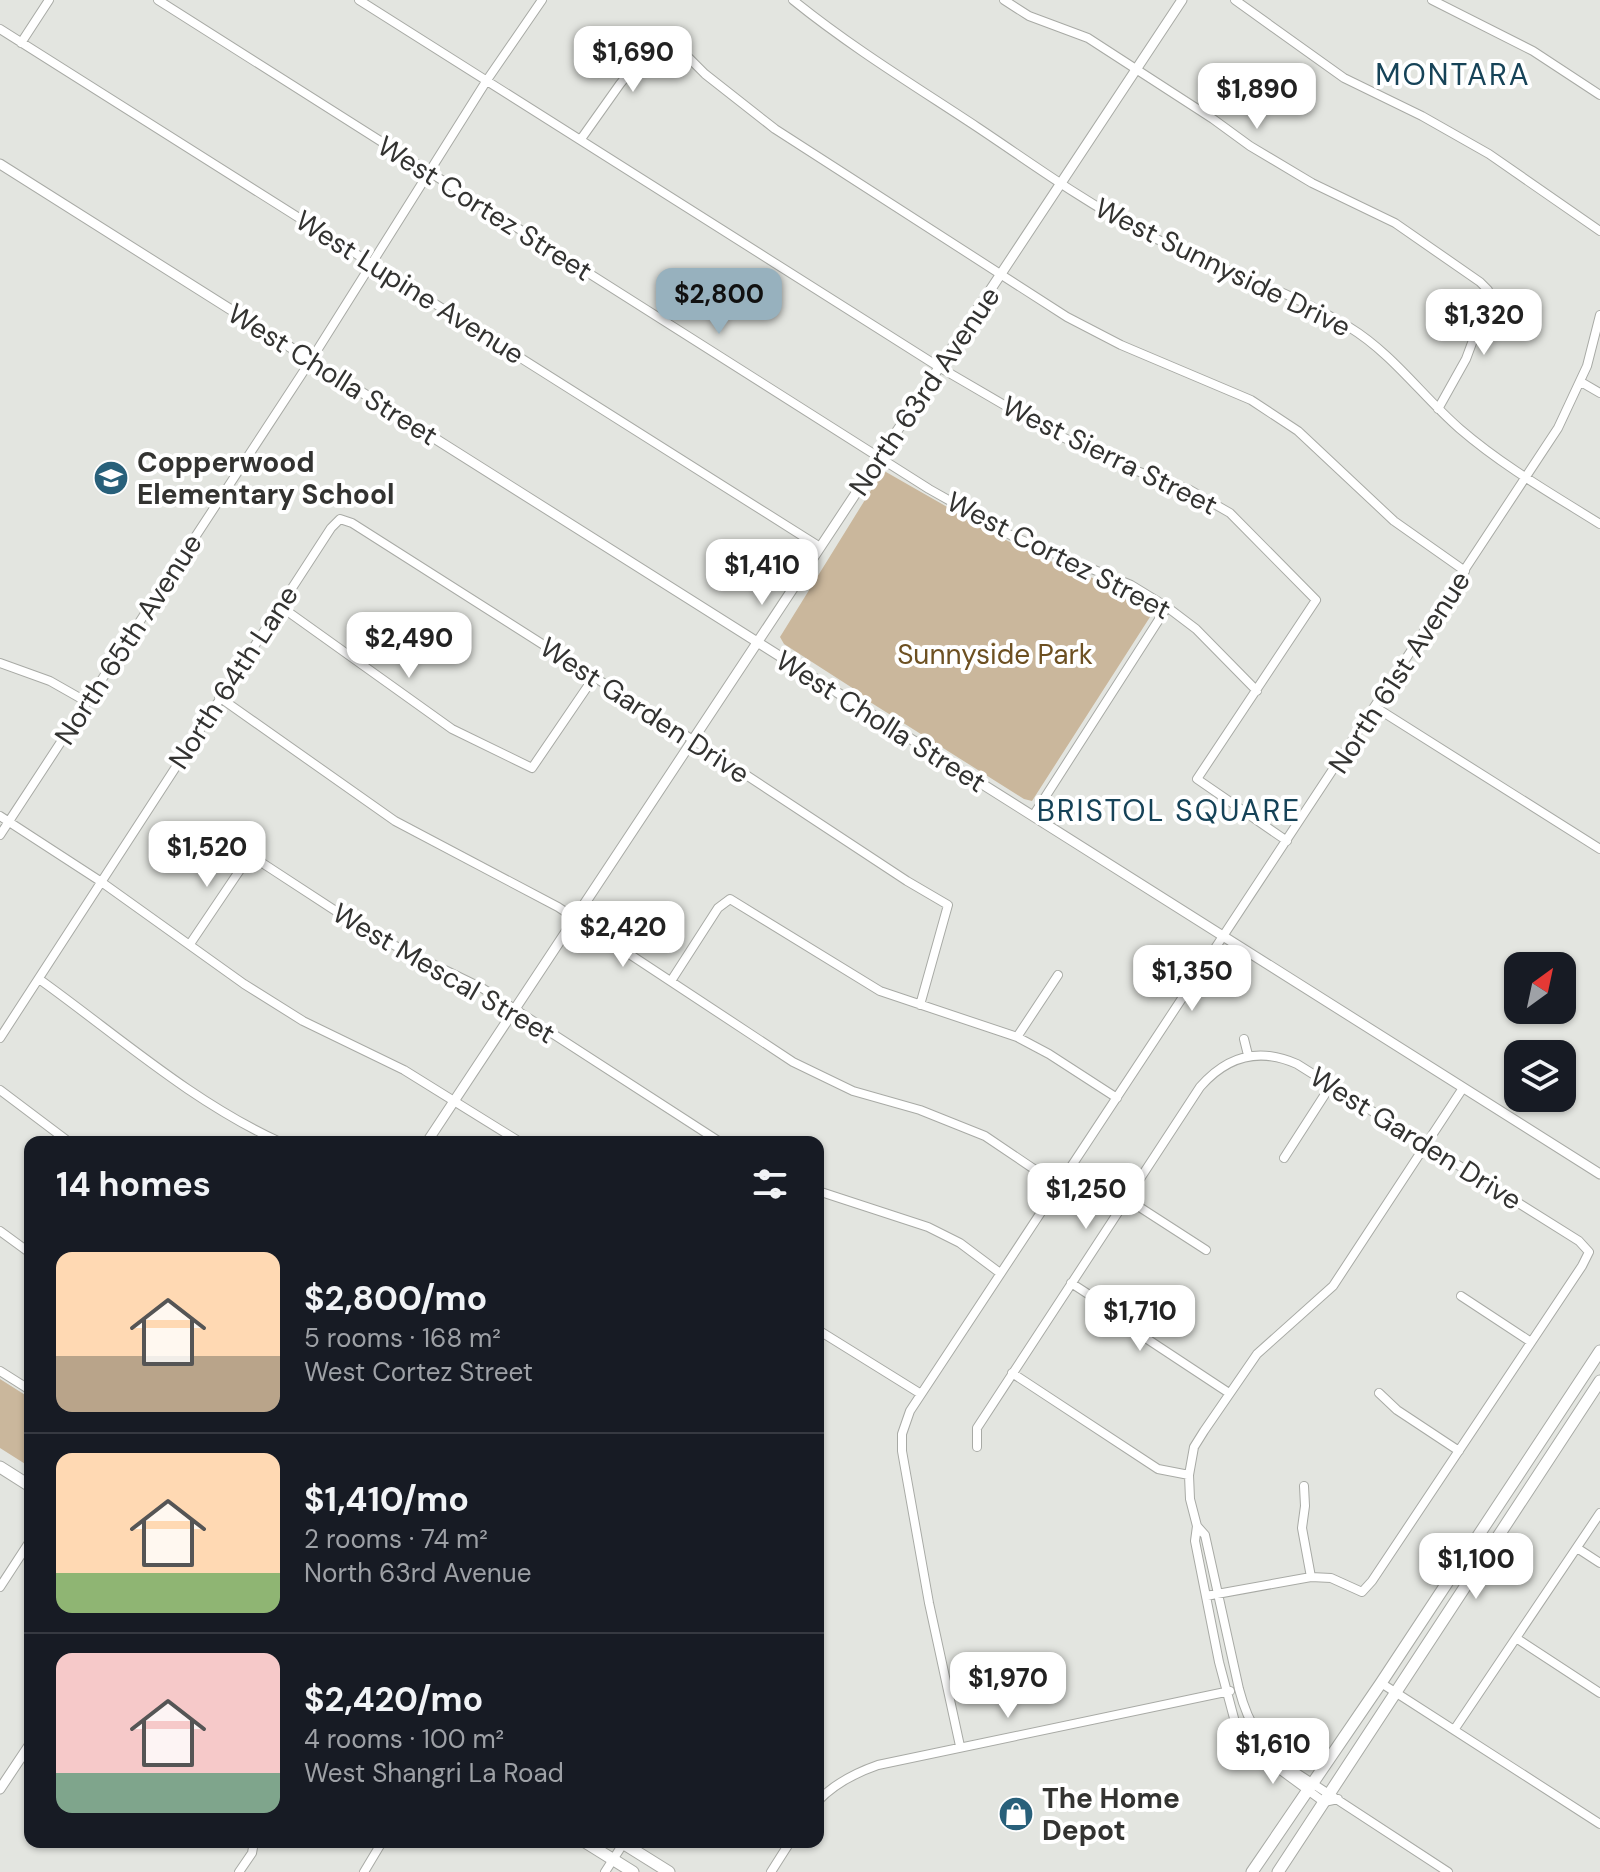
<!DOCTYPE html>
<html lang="en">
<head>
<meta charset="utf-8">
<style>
  :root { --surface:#171b24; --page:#242831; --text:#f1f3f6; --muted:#9ea1a6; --line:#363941; --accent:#97b1be }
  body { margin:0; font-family:"DM Sans",sans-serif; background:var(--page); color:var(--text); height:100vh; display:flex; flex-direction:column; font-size:30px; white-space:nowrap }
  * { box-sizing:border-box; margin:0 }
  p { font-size:26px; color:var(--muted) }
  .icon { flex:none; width:44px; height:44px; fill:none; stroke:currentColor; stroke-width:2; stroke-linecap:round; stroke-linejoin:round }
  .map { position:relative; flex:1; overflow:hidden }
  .drawer { position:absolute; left:24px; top:1136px; width:800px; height:712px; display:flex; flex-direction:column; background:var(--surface); border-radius:16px; box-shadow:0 2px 6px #0004 }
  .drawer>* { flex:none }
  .needle { width:52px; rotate:33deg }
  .buttons { position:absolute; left:1504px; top:952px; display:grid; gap:16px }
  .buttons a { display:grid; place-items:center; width:72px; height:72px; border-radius:16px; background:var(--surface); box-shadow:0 2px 6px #0004; font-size:40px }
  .price { position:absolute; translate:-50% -68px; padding:0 18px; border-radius:16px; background:#fff; color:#222; font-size:26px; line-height:52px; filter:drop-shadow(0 2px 4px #0008) }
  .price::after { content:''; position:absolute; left:50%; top:48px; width:24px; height:18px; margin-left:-12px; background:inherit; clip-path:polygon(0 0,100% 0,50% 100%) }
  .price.active { background:var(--accent); color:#111 }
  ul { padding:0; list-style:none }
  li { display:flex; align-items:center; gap:24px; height:200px; padding:0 32px }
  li+li { border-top:2px solid var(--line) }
  li span { display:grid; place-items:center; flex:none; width:224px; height:160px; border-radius:16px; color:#555 }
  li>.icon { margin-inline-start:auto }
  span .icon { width:96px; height:96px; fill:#fffc; stroke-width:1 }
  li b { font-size:34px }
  h2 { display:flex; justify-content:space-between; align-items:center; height:96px; padding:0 32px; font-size:34px }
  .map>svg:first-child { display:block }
  .green { fill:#cab79c }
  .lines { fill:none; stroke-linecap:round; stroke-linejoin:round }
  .minor-casing { stroke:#a8aaa5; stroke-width:10 }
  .tertiary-casing { stroke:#a8aaa5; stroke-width:11 }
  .secondary-casing { stroke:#a8aaa5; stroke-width:13 }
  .minor { stroke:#fff; stroke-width:8 }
  .tertiary { stroke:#fff; stroke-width:9 }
  .secondary { stroke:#fff; stroke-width:11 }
  .labels { text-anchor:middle; stroke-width:8; stroke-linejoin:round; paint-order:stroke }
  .street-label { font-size:28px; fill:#333331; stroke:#fff }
  .poi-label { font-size:28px; font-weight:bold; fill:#333331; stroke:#fff; text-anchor:start }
  .park-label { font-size:28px; fill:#6d5021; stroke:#fff }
  .neighbourhood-label { font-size:30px; letter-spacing:2px; fill:#164358; stroke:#fff }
</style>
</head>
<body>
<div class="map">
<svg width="1600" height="1872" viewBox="0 0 1600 1872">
  <rect width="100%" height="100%" fill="#e3e5e0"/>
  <!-- green -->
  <path class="green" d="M 886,472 L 998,536 L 1038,556 L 1122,590 L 1151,605 L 1150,617 L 1032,801 L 1024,799 L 870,702 L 854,689 L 784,644 L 780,637 L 881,474 Z
    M 0,1379 L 30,1398 L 30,1467 L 0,1448 Z"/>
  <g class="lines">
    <defs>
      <path id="minor" d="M 158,0 L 929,489 L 1014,537 L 1131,585 L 1167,607 L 1196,629 L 1257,691
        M 359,0 L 939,367 L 1047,430 L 1134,470 L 1190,490 L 1230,513 L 1316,600 L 1197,779 L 1287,841
        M 793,0 C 851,47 915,86 977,127 C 1031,163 1083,201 1140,231 C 1209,266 1283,287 1349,327 C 1393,354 1422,396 1460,429 C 1503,466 1552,494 1600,524
        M 1004,0 L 1029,16 L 1088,38 L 1213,119 L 1250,146 L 1312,183 L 1395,223 L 1480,282 L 1488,290 L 1488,300 L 1466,359 L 1438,409
        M 1235,0 L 1344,78 L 1422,116 L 1489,154 L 1600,231
        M 1432,0 L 1533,51 L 1600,95
        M 0,29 L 820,547
        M 21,43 L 49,0
        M 581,139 L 620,84 L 663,32 L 705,74 L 775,129 L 1067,317 L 1121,345 L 1251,400 L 1298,431 L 1394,521 L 1465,571
        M 1581,382 L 1600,393
        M 280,606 L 452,729 L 532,768 L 594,677
        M 0,663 L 50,681 L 87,702
        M 219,697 L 395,821 L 558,907 L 793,1062 L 853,1091 L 920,1110 L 985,1136 L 1059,1186
        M 1375,707 L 1600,849
        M 0,816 L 100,881 L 244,984 L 303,1021 L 404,1070 L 520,1142
        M 1033,816 L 1167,607
        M 0,835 L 311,360 L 487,80 L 542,0
        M 190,944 L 250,855 L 371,934 L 482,988 L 720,1142
        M 39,979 C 117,1035 192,1102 280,1142
        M 671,981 L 718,908 L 730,899 L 880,991 L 1017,1037 L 1049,1054 L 1117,1098
        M 1017,1037 L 1058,975
        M 0,1038 L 331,528 L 340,519 L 352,523 L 693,740 L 907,881 L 948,905 L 920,1005
        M 1244,1039 L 1248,1055
        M 0,1090 L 69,1142
        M 1284,1158 L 1331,1085
        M 818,1191 L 928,1227 L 960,1243 L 1000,1273
        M 1127,1199 L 1206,1250
        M 0,1231 L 30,1253
        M 1071,1283 L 1105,1305 L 1132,1329 L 1229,1393
        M 1461,1296 L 1531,1342
        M 818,1330 L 921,1394
        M 0,1371 L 30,1390
        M 1012,1373 L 1158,1469 L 1189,1475
        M 1379,1393 L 1397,1410 L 1459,1451
        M 977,1447 L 977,1428 L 1200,1087 C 1227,1056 1259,1047 1297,1064 L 1579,1241 L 1589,1252 L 1582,1266 L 1372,1581 L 1362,1592 L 1331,1578 L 1311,1577 L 1206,1596
        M 1304,1486 L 1305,1506 L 1302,1528 L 1311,1577
        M 1197,1526 L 1205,1535 L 1239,1689 C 1249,1728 1264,1747 1295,1772 L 1448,1872
        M 1577,1548 L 1600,1563
        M 0,1587 L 30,1541
        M 1516,1638 L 1600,1693
        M 1381,1683 L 1600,1824
        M 1454,1730 L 1600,1513
        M 960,1746 L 929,1603 L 902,1451 L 902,1434 L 910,1411 L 1558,428 L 1587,366 L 1600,315
        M 1338,1799 L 1324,1802 L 1260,1755 L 1235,1722 L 1219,1662 L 1195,1541 L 1197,1526 L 1190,1499 L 1189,1475 L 1194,1447 L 1204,1431 L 1257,1354 L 1333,1286 L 1463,1088
        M 818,1801 C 835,1783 855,1773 878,1765 L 1230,1691
        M 239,1872 L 252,1853 L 254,1842
        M 364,1872 L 382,1842
        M 605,1872 L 623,1844
        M 771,1872 L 790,1842"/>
      <path id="tertiary" d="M 0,164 L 1600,1174
        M 427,1142 L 1182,0
        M 0,1789 L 30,1744"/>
      <path id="secondary" d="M 0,1467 L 30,1486
        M 585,1842 L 633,1872
        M 621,1842 L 669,1872
        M 1252,1872 L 1381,1683 L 1600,1351
        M 1278,1872 L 1600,1381"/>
    </defs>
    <!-- minor casing -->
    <use href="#minor" class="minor-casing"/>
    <!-- tertiary casing -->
    <use href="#tertiary" class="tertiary-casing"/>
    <!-- secondary casing -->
    <use href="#secondary" class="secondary-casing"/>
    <!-- minor -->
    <use href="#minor" class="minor"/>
    <!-- tertiary -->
    <use href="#tertiary" class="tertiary"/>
    <!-- secondary -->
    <use href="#secondary" class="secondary"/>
  </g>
  <!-- icons -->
  <defs>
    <symbol id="school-disc" viewBox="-11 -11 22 22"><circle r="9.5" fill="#28607a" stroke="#fff"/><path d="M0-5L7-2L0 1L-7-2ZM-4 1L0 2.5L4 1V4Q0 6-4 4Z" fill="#fff"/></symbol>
    <symbol id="shop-disc" viewBox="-11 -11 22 22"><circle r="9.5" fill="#28607a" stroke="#fff"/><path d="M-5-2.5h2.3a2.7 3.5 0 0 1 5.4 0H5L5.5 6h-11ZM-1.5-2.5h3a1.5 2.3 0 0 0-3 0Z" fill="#fff"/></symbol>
  </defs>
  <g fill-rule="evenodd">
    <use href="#school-disc" x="91" y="458" width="40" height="40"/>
    <use href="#shop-disc" x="996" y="1794" width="40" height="40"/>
  </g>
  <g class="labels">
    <!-- street labels -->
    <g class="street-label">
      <text transform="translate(485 208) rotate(32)" y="10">West Cortez Street</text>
      <text transform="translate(1223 267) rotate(26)" y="10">West Sunnyside Drive</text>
      <text transform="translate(410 287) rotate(32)" y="10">West Lupine Avenue</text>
      <text transform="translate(333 374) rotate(32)" y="10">West Cholla Street</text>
      <text transform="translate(924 391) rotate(-56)" y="10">North 63rd Avenue</text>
      <text transform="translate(1110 455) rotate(26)" y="10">West Sierra Street</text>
      <text transform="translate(1059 555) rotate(27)" y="10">West Cortez Street</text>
      <text transform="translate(128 639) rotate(-57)" y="10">North 65th Avenue</text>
      <text transform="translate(1399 672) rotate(-57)" y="10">North 61st Avenue</text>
      <text transform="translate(233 677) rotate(-57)" y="10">North 64th Lane</text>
      <text transform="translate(645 710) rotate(33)" y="10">West Garden Drive</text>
      <text transform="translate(881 721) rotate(32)" y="10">West Cholla Street</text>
      <text transform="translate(444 973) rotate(30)" y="10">West Mescal Street</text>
      <text transform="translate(1416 1138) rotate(32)" y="10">West Garden Drive</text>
    </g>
    <!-- poi labels -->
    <g class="poi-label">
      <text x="137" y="472">Copperwood<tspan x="137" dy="32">Elementary School</tspan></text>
      <text x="1042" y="1808">The Home<tspan x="1042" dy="32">Depot</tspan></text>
    </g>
    <!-- park labels -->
    <g class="park-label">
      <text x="995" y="664">Sunnyside Park</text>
    </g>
    <!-- neighbourhood labels -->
    <g class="neighbourhood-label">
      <text x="1453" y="85">MONTARA</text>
      <text x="1169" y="821">BRISTOL SQUARE</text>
    </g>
  </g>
</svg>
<div class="buttons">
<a><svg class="needle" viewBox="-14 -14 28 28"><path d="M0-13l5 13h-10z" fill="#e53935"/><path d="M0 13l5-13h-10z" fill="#9ea1a6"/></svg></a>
<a><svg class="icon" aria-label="layers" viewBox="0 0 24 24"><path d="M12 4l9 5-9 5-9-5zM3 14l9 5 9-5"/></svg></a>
</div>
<b class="price" style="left:633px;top:94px">$1,690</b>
<b class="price" style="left:1257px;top:131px">$1,890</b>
<b class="price active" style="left:719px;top:336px">$2,800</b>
<b class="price" style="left:1484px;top:357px">$1,320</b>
<b class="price" style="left:762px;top:607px">$1,410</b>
<b class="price" style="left:409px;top:680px">$2,490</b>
<b class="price" style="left:207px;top:889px">$1,520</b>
<b class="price" style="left:623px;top:969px">$2,420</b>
<b class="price" style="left:1192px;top:1013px">$1,350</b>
<b class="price" style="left:1086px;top:1231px">$1,250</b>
<b class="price" style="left:1140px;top:1353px">$1,710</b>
<b class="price" style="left:1476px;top:1601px">$1,100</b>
<b class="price" style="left:1008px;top:1720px">$1,970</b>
<b class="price" style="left:1273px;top:1786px">$1,610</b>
<section class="drawer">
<h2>14 homes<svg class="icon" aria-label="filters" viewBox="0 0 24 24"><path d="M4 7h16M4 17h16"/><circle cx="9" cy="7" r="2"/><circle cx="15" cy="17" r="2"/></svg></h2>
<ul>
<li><span style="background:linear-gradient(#ffd9b3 65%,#b9a48a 0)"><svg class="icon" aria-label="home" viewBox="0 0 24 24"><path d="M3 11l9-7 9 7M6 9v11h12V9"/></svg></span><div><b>$2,800/mo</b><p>5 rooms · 168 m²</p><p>West Cortez Street</p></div></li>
<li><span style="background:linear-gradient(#ffd9b3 75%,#8fb573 0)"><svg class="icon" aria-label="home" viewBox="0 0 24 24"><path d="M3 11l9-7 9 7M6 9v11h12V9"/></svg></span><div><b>$1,410/mo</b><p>2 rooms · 74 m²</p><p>North 63rd Avenue</p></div></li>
<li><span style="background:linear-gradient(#f6c9c9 75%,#7fa58c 0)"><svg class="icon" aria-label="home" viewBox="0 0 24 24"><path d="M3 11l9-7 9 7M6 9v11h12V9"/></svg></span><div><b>$2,420/mo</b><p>4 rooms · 100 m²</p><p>West Shangri La Road</p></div></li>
</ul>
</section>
</div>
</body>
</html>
